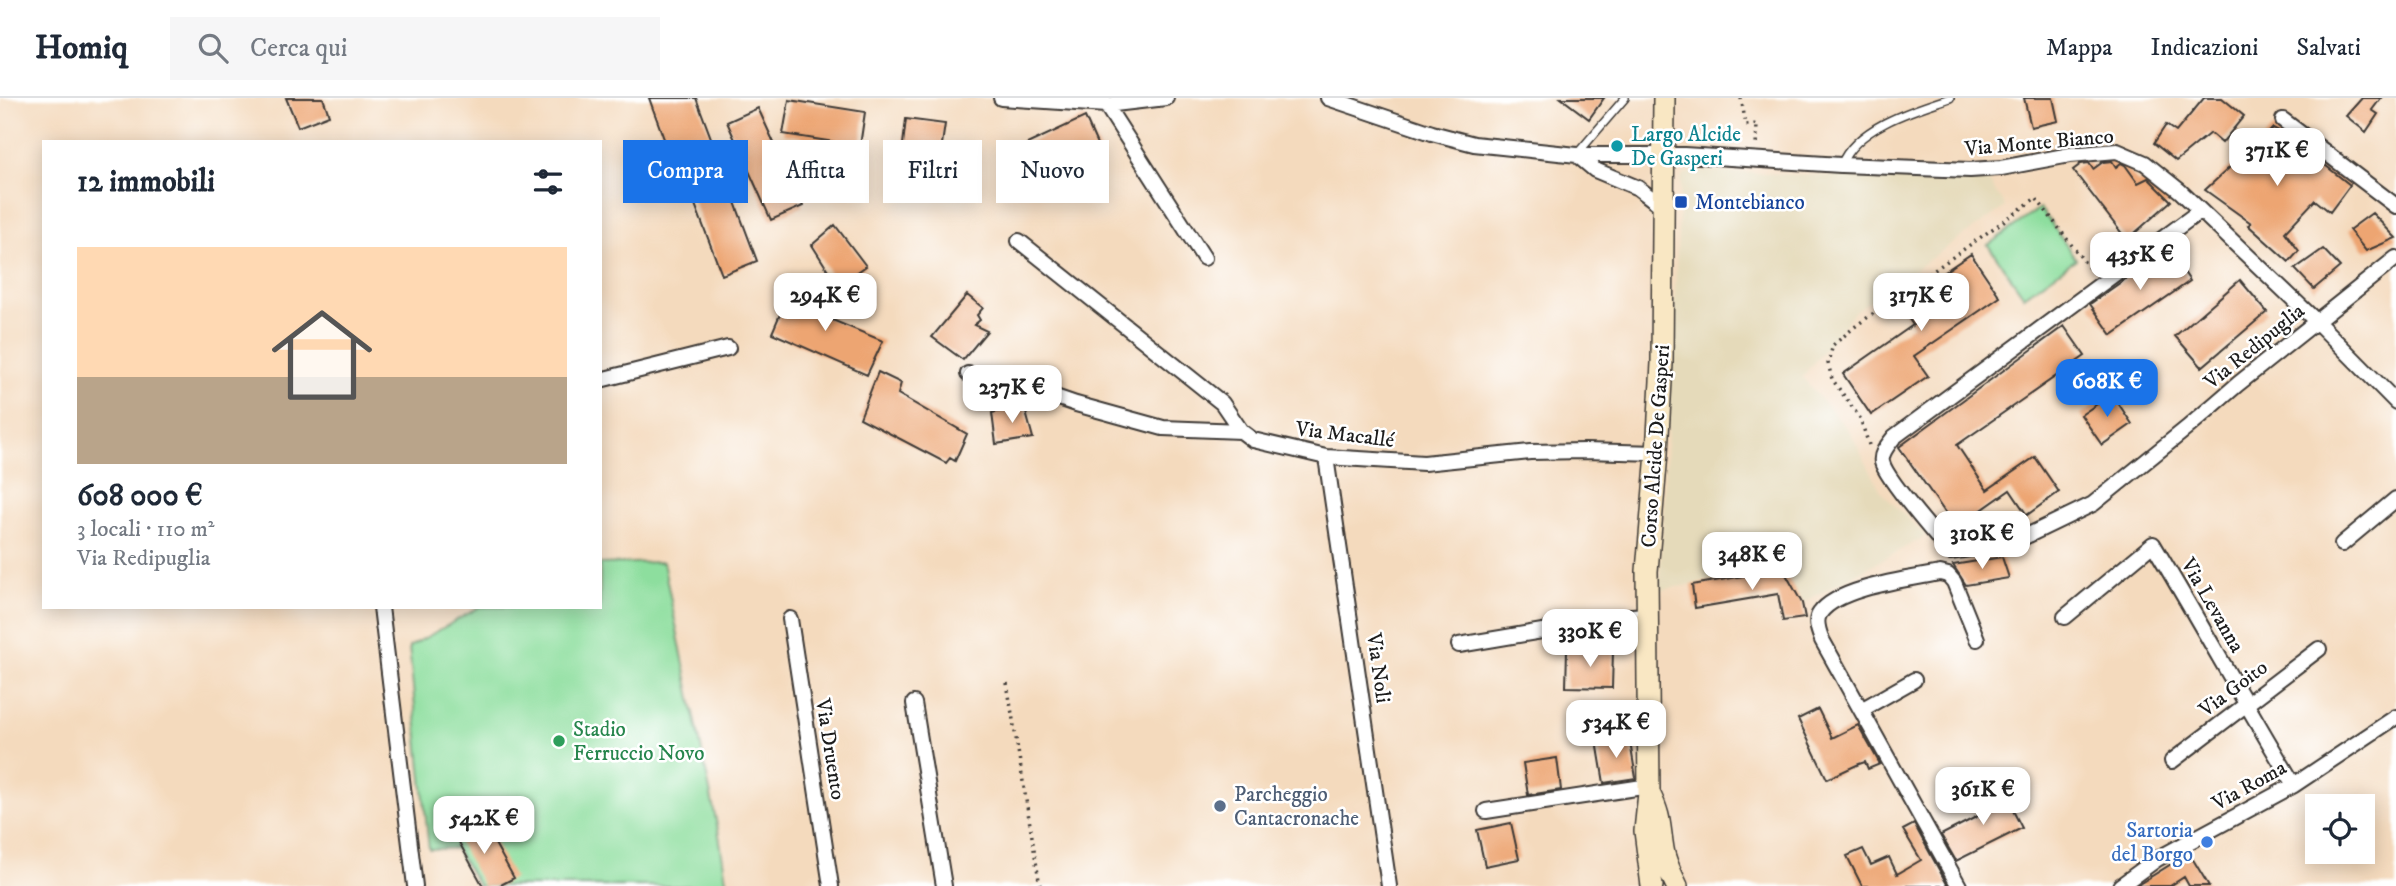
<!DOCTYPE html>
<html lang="it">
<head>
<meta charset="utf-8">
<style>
  :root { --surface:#fff; --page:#f6f6f7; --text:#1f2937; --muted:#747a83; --line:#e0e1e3; --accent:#1a73e8 }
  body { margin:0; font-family:"IM FELL DW Pica",serif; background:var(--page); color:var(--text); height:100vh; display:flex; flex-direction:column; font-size:26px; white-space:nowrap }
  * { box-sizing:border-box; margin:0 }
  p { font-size:23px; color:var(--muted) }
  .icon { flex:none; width:38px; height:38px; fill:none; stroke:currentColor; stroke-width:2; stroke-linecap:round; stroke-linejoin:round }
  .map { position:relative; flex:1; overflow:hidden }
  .panel { position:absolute; left:42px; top:42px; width:560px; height:469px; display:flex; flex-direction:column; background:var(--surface); border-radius:0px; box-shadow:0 4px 18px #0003 }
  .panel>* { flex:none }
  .guide { position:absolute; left:623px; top:42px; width:665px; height:63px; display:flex; gap:14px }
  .buttons { position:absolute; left:2305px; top:696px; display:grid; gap:14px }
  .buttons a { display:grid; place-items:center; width:70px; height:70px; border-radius:0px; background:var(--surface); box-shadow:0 4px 18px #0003; font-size:35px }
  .price { position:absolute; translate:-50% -60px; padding:0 16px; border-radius:14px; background:#fff; color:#222; font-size:23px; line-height:46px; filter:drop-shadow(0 2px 4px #0008) }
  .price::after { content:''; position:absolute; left:50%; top:42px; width:21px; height:16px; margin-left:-10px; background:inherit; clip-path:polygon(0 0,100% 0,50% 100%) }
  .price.active { background:var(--accent); color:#fff }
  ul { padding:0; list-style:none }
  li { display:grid; align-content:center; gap:14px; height:371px; padding:0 35px }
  li span { display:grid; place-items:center; height:217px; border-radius:0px; color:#555 }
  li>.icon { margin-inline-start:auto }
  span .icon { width:126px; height:126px; fill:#fffc; stroke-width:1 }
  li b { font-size:30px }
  h2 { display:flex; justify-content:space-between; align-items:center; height:84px; padding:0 35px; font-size:30px }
  .chip { padding:0 24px; border-radius:0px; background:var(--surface); box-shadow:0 4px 18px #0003; font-size:24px; line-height:63px }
  .chip.active { background:var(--accent); color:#fff }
  header { display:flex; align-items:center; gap:42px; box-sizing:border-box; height:98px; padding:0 35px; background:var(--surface); border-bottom:2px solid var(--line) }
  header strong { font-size:33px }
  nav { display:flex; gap:38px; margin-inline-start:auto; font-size:24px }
  .search { width:490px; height:63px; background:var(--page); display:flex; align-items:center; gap:18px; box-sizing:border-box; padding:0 24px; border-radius:0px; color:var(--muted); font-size:26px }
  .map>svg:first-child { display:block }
  .built { fill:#e5daba }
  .green { fill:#8dde9e; stroke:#547d5d; stroke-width:2 }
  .building { fill:#eda572 }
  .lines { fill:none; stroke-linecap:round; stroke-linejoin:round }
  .lane-casing { stroke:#3c3834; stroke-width:10 }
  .street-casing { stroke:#3c3834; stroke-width:18 }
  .secondary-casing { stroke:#3c3834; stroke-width:24 }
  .path { stroke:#3c3834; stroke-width:3.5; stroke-dasharray:2 5; stroke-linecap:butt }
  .lane { stroke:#fff; stroke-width:7 }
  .street { stroke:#fff; stroke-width:14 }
  .secondary { stroke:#f9e7c3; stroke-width:21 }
  .culture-dot { fill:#0f9aa8; stroke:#fff; stroke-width:2.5 }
  .transit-dot { fill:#1a4fb4; stroke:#fff; stroke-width:2.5 }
  .leisure-dot { fill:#2e9e5b; stroke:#fff; stroke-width:2.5 }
  .service-dot { fill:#5c6f8a; stroke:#fff; stroke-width:2.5 }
  .shop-dot { fill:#3f7fe0; stroke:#fff; stroke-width:2.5 }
  .labels { text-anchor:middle; stroke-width:5; stroke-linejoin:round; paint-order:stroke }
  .culture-label { font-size:21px; fill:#0d838f; stroke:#fff; text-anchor:start }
  .street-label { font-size:21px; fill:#1c1c1c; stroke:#fff }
  .transit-label { font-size:21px; fill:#164399; stroke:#fff; text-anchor:start }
  .leisure-label { font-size:21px; fill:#27864d; stroke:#fff; text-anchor:start }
  .service-label { font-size:21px; fill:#4e5e75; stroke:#fff; text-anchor:start }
  .shop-label { font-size:21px; fill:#366cbe; stroke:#fff; text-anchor:end }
</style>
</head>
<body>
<header>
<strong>Homiq</strong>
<div class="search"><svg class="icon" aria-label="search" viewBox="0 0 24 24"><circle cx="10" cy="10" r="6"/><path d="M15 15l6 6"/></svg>Cerca qui</div>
<nav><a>Mappa</a><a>Indicazioni</a><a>Salvati</a></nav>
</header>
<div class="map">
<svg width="2396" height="788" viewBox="0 0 2396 788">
  <rect width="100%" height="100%" fill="#fff"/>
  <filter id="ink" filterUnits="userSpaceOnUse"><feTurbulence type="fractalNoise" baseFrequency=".0143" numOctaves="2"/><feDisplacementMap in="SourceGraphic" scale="14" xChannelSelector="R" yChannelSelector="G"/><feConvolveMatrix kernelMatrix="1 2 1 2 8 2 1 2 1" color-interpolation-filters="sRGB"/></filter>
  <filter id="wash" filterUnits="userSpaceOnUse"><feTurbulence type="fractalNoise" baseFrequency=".00686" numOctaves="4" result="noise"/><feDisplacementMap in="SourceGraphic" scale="28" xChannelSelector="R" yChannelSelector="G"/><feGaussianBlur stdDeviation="1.57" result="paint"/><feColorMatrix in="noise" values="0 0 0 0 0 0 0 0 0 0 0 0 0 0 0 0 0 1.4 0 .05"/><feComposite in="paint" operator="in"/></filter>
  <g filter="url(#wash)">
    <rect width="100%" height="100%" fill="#f4dabd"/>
    <!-- built -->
    <path class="built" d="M 1693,73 L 1989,83 L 2005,109 L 1855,213 L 1802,279 L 1850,334 L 1882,395 L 1926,438 L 1802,505 L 1783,471 L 1659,492 L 1681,82 L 1683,77 Z"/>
    <!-- green -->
    <path class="green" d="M 2040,110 L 2076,161 L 2024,198 L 1988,147 Z
      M 663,464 L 719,737 L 727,788 L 479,788 L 455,750 L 429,751 L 409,549 L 480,509 L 600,509 L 600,466 Z"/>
    <g id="blocks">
      <!-- building -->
      <path class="building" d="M 286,0 L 323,0 L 329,17 L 298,29 Z
        M 649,0 L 696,0 L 757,163 L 722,177 L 688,88 L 682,90 Z
        M 1561,0 L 1604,0 L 1589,21 Z
        M 2024,0 L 2053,0 L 2058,23 L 2031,29 Z
        M 2204,0 L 2222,0 L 2244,18 L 2222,45 L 2210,35 L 2176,63 L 2154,45 L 2166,27 L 2176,34 Z
        M 2362,0 L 2381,0 L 2372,12 L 2378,16 L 2366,34 L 2346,18 Z
        M 789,2 L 865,14 L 860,48 L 783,36 Z
        M 758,10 L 803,108 L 771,122 L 727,24 Z
        M 1085,19 L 1100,53 L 1042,80 L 1027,46 Z
        M 906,21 L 945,26 L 940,60 L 902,55 Z
        M 2273,30 L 2287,37 L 2350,87 L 2330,114 L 2315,102 L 2285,134 L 2299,153 L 2289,164 L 2248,127 L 2251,125 L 2205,92 L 2241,59 L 2244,61 Z
        M 2112,63 L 2116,69 L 2121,65 L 2125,67 L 2138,85 L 2148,80 L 2171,103 L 2127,142 L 2073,72 L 2081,66 L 2089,65 L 2093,71 L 2103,64 Z
        M 2372,115 L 2396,140 L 2366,153 L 2349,132 Z
        M 835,127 L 866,168 L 838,188 L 812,147 Z
        M 2168,151 L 2190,183 L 2112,237 L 2090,206 Z
        M 2323,151 L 2340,169 L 2314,191 L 2295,171 Z
        M 1971,156 L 2000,199 L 1914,258 L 1928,278 L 1871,317 L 1843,276 L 1913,227 L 1898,205 Z
        M 2240,182 L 2267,214 L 2202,269 L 2175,238 Z
        M 792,188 L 829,206 L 825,219 L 883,243 L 867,277 L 772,235 Z
        M 967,197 L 983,210 L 977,217 L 980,222 L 974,227 L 987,233 L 963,262 L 932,239 Z
        M 2064,228 L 2085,258 L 1957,347 L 1987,392 L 2035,359 L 2059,394 L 2027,417 L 2010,392 L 1956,430 L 1899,349 Z
        M 878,274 L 901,285 L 898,296 L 967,336 L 955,363 L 950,360 L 946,365 L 860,320 Z
        M 2112,296 L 2132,326 L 2102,347 L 2081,317 Z
        M 1024,307 L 1033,340 L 996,346 L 992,315 Z
        M 2002,459 L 2009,480 L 1966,487 L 1953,467 Z
        M 1783,471 L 1802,505 L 1805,520 L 1783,523 L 1778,496 L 1695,510 L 1692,487 Z
        M 1567,552 L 1613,553 L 1612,590 L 1566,589 Z
        M 1818,611 L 1832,640 L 1858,627 L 1880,666 L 1868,671 L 1865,664 L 1859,666 L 1827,681 L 1798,621 Z
        M 1629,638 L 1636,680 L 1604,685 L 1597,643 Z
        M 1557,660 L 1561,692 L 1528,697 L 1523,665 Z
        M 1997,693 L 2002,704 L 2007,701 L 2022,730 L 1956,763 L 1941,737 L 1982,716 L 1976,704 Z
        M 482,722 L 514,780 L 499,788 L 483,788 L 455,737 Z
        M 1511,725 L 1519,761 L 1485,768 L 1477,732 Z
        M 1914,726 L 1948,788 L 1862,788 L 1847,758 L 1863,751 L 1871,767 L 1889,759 L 1897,776 L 1921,762 L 1903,732 Z
        M 2189,755 L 2209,788 L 2189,788 L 2184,779 L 2170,788 L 2136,788 Z"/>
    </g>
  </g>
  <g filter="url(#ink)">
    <use href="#blocks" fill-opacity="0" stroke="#3c3834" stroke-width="2"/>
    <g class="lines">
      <defs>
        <path id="lane" d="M 1577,56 L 1625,0
          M 1841,67 C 1856,29 1913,12 1950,0"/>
        <path id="street" d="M 1001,0 L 1106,7 L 1166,0
          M 1328,0 L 1432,35 L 1474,46 L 1577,57 L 1684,57 L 1841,67 L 1970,72 L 2001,70 L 2070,57 L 2117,53 L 2145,65 L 2180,93 L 2317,224 L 2396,304
          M 1106,7 L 1204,160
          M 2283,22 L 2396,108
          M 1577,57 L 1595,72 L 1638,90 L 1663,109
          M 2200,113 L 1894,339 C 1889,346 1880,355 1882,364 C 1885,379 1937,439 1950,454 L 2014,444 L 2093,406 L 2187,330 L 2238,286 L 2396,160
          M 1019,143 L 1222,305 L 1241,333 L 1253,342 L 1326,359 L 1424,365 L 1530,354 L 1585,353 L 1657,355
          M 968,276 L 1044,295 L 1076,306 L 1163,330 L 1241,333
          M 600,282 L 728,250
          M 1326,359 L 1389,788
          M 2342,446 L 2396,401
          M 381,509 L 415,788
          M 2065,519 L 2153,446 C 2201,526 2246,607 2294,687
          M 790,521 L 831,788
          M 1459,547 L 1632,518 L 1646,517
          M 914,605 L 944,788
          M 1861,612 L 1914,582
          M 2172,663 L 2319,551
          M 1486,713 L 1649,688
          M 1959,788 L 1822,542 C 1819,534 1814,523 1820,515 C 1838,489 1910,481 1940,475 L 1948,477 L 1954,484 L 1977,541
          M 2120,788 L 2157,761 L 2294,687 L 2396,619"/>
        <path id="secondary" d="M 1649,695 C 1661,719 1659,726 1663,751 C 1665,764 1671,776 1677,788
          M 1652,788 L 1645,733 L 1649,695 L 1647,473 L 1657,355 L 1662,265 L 1664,0"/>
      </defs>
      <!-- lane casing -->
      <use href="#lane" class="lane-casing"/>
      <!-- street casing -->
      <use href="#street" class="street-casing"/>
      <!-- secondary casing -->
      <use href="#secondary" class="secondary-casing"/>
      <!-- path -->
      <path class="path" d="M 1741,0 L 1746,27 L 1757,26 L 1756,48
        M 1869,347 L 1860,320 L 1832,281 L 1828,265 L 1833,247 L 1857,227 L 2036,100 L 2092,174
        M 1007,585 L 1040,788"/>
      <!-- lane -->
      <use href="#lane" class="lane"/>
      <!-- street -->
      <use href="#street" class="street"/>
      <!-- secondary -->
      <use href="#secondary" class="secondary"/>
    </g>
  </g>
  <!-- markers -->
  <circle class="culture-dot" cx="1617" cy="48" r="7"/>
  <rect class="transit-dot" x="1674" y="97" width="14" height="14" rx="3.5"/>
  <circle class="leisure-dot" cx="559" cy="643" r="7"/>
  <circle class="service-dot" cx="1220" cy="708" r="7"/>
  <circle class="shop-dot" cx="2207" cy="744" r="7"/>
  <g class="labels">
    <!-- culture labels -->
    <g class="culture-label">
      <text x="1631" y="43">Largo Alcide<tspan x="1631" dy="24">De Gasperi</tspan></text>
    </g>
    <!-- street labels -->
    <g class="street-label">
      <text transform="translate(2039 44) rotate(-5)" y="7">Via Monte Bianco</text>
      <text transform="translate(2254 248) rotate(-39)" y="7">Via Redipuglia</text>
      <text transform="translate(1345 336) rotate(7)" y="7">Via Macallé</text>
      <text transform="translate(1655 348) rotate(-86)" y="7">Corso Alcide De Gasperi</text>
      <text transform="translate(2213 507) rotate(60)" y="7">Via Levanna</text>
      <text transform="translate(1379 570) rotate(82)" y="7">Via Noli</text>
      <text transform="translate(2233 590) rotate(-37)" y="7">Via Goito</text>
      <text transform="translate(831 651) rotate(81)" y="7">Via Druento</text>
      <text transform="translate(2249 687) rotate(-29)" y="7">Via Roma</text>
    </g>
    <!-- transit labels -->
    <g class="transit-label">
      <text x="1695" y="111">Montebianco</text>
    </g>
    <!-- leisure labels -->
    <g class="leisure-label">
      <text x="573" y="638">Stadio<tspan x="573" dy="24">Ferruccio Novo</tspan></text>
    </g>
    <!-- service labels -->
    <g class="service-label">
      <text x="1234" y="703">Parcheggio<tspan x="1234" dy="24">Cantacronache</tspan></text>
    </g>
    <!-- shop labels -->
    <g class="shop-label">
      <text x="2193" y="739">Sartoria<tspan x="2193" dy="24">del Borgo</tspan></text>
    </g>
  </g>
</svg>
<div class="buttons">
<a><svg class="icon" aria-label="locate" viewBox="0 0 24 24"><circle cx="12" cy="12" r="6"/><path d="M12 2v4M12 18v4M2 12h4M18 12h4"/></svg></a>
</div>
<b class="price" style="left:2277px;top:90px">371K €</b>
<b class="price" style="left:2140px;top:194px">435K €</b>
<b class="price" style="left:825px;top:235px">294K €</b>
<b class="price" style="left:1921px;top:235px">317K €</b>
<b class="price active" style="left:2107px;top:321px">608K €</b>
<b class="price" style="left:1012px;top:327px">237K €</b>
<b class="price" style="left:1982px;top:473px">310K €</b>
<b class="price" style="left:1752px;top:494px">348K €</b>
<b class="price" style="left:1590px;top:571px">330K €</b>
<b class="price" style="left:1616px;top:662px">534K €</b>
<b class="price" style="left:1983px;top:729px">361K €</b>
<b class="price" style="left:484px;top:758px">542K €</b>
<div class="guide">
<a class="chip active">Compra</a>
<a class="chip">Affitta</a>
<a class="chip">Filtri</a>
<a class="chip">Nuovo</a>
</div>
<section class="panel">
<h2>12 immobili<svg class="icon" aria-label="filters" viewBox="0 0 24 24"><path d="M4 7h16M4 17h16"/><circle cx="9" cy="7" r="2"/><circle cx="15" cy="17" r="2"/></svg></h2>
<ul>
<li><span style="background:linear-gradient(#ffd9b3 60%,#b9a48a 0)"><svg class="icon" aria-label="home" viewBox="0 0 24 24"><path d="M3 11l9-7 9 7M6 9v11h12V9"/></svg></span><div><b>608 000 €</b><p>3 locali · 110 m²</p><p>Via Redipuglia</p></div></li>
</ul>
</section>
</div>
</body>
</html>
